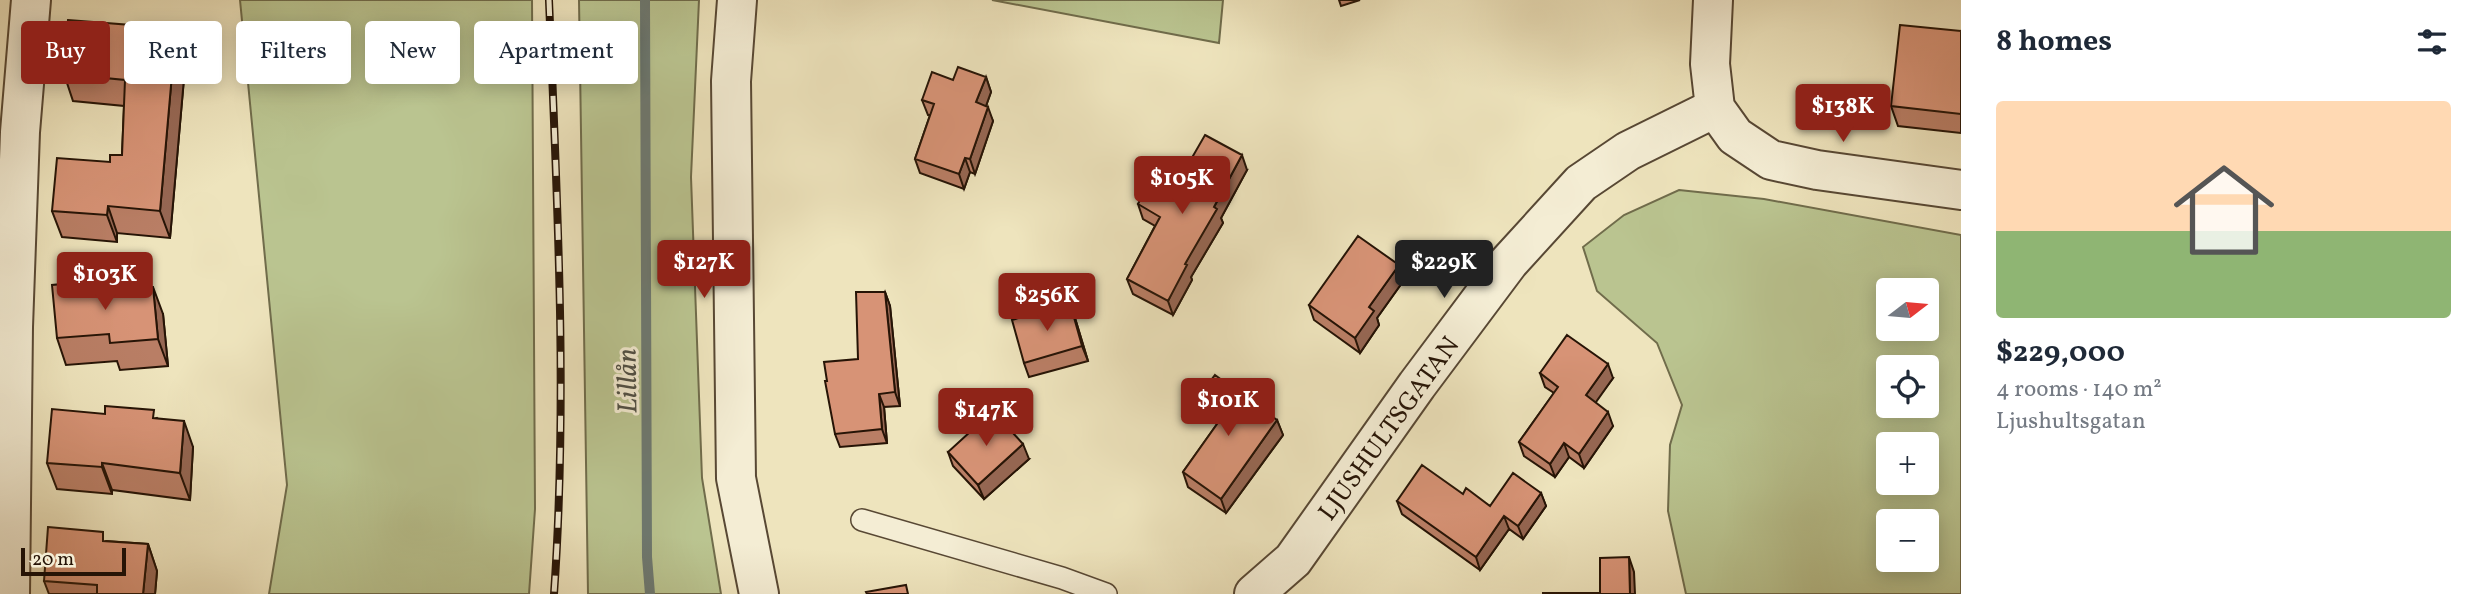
<!DOCTYPE html>
<html lang="en">
<head>
<meta charset="utf-8">
<style>
  :root { --surface:#fff; --page:#f2f2f3; --text:#1f2937; --muted:#747a83; --accent:#8f2418 }
  body { margin:0; font-family:Vollkorn,serif; background:var(--page); color:var(--text); height:100vh; display:flex; flex-direction:column; font-size:26px; white-space:nowrap }
  * { box-sizing:border-box; margin:0 }
  p { font-size:23px; color:var(--muted) }
  .icon { flex:none; width:38px; height:38px; fill:none; stroke:currentColor; stroke-width:2; stroke-linecap:round; stroke-linejoin:round }
  .map { position:relative; flex:1; overflow:hidden }
  .sheet { display:flex; flex-direction:column; background:var(--surface); width:525px }
  .sheet>* { flex:none }
  .hud { position:absolute; left:21px; top:21px; width:665px; height:63px; display:flex; gap:14px }
  .needle { width:46px; rotate:74deg }
  .controls { position:absolute; left:1876px; top:278px; display:grid; gap:14px }
  .controls a { display:grid; place-items:center; width:63px; height:63px; border-radius:7px; background:var(--surface); box-shadow:0 4px 18px #0003; font-size:35px }
  .scale { position:absolute; left:21px; bottom:18px; width:105px; box-sizing:border-box; padding-left:7px; border:4px solid #261406; border-top:0; font-size:19px; line-height:24px; white-space:nowrap; color:#261406; -webkit-text-stroke:5px #f4edd4; paint-order:stroke }
  .price { position:absolute; translate:-50% -60px; padding:0 16px; border-radius:7px; background:var(--accent); color:#fff; font-size:23px; line-height:46px; filter:drop-shadow(0 2px 4px #0008) }
  .price::after { content:''; position:absolute; left:50%; top:42px; width:21px; height:16px; margin-left:-10px; background:inherit; clip-path:polygon(0 0,100% 0,50% 100%) }
  .price.current { background:#222; color:#fff }
  ul { padding:0; list-style:none }
  li { display:grid; align-content:center; gap:14px; height:371px; padding:0 35px }
  li span { display:grid; place-items:center; height:217px; border-radius:7px; color:#555 }
  li>.icon { margin-inline-start:auto }
  span .icon { width:126px; height:126px; fill:#fffc; stroke-width:1 }
  li b { font-size:30px }
  h2 { display:flex; justify-content:space-between; align-items:center; height:84px; padding:0 35px; font-size:30px }
  .chip { padding:0 24px; border-radius:7px; background:var(--surface); box-shadow:0 4px 18px #0003; font-size:24px; line-height:63px }
  .chip.current { background:var(--accent); color:#fff }
  main { display:flex; flex:1; min-height:0 }
  .map>svg:first-child { display:block }
  .green { fill:#bac490; stroke:#706c4b; stroke-width:2; fill-rule:evenodd }
  .lines { fill:none; stroke-linecap:round; stroke-linejoin:round }
  .stream { stroke:#6d7971; stroke-width:10 }
  .service-casing { stroke:#584834; stroke-width:24 }
  .minor-casing { stroke:#584834; stroke-width:42 }
  .tertiary-casing { stroke:#584834; stroke-width:42 }
  .service { stroke:#f4edd4; stroke-width:21 }
  .minor { stroke:#f4edd4; stroke-width:38 }
  .tertiary { stroke:#f4edd4; stroke-width:38 }
  .rail-casing { stroke:#261406; stroke-width:8 }
  .rail { stroke:#f4edd4; stroke-width:5; stroke-dasharray:16; stroke-linecap:butt }
  .wall { fill:#b97e65; stroke:#261406; stroke-width:2 }
  .shaded-wall { fill:#966753; stroke:#261406; stroke-width:2 }
  .building { fill:#d79376; stroke:#261406; stroke-width:2 }
  .labels { text-anchor:middle; stroke-width:6; stroke-linejoin:round; paint-order:stroke }
  .street-label { font-size:26px; fill:#261406; stroke:#f4edd4 }
  .water-label { font-size:28px; font-style:italic; fill:#4f4f45; stroke:#f4edd4 }
</style>
</head>
<body>
<main>
<div class="map">
<svg width="1961" height="594" viewBox="0 0 1961 594">
  <rect width="100%" height="100%" fill="#eee4bd"/>
  <filter id="stains"><feTurbulence type="fractalNoise" baseFrequency=".00286" numOctaves="4"/><feColorMatrix values="0 0 0 0 .2 0 0 0 0 .09 0 0 0 0 .02 0 0 0 .5 -.17"/></filter>
  <radialGradient id="worn" r=".72"><stop offset=".6" stop-color="#630" stop-opacity="0"/><stop offset="1" stop-color="#630" stop-opacity=".3"/></radialGradient>
  <!-- green -->
  <path class="green" d="M 240,0 L 532,0 L 535,509 L 529,594 L 269,594 L 287,485 Z
    M 579,0 L 699,0 L 691,177 L 702,478 L 721,594 L 588,594 Z
    M 992,0 L 1223,0 L 1219,43 Z
    M 1679,190 L 1764,199 L 1961,235 L 1961,594 L 1686,594 L 1668,511 L 1670,445 L 1682,405 L 1657,343 L 1597,291 L 1583,247 L 1624,215 ZM 1927,290 L 1927,329 L 1888,329 L 1888,290 ZM 1888,368 L 1927,368 L 1927,406 L 1888,406 ZM 1888,444 L 1927,444 L 1927,483 L 1888,483 ZM 1888,522 L 1927,522 L 1927,560 L 1888,560 Z"/>
  <g class="lines">
    <!-- stream -->
    <path class="stream" d="M 645,0 L 647,557 L 650,594"/>
    <defs>
      <path id="service" d="M 862,520 L 1062,578 L 1106,594"/>
      <path id="minor" d="M 1713,0 L 1710,64 L 1715,108 L 1735,136 L 1771,160 L 1817,170 L 1961,190
        M 10,594 L 13,327 L 20,132 L 31,0
        M 1254,594 L 1293,560 L 1417,385 L 1509,262 L 1581,183 L 1628,151 L 1715,108"/>
      <path id="tertiary" d="M 737,0 L 731,81 L 736,478 L 759,594"/>
    </defs>
    <!-- service casing -->
    <use href="#service" class="service-casing"/>
    <!-- minor casing -->
    <use href="#minor" class="minor-casing"/>
    <!-- tertiary casing -->
    <use href="#tertiary" class="tertiary-casing"/>
    <!-- service -->
    <use href="#service" class="service"/>
    <!-- minor -->
    <use href="#minor" class="minor"/>
    <!-- tertiary -->
    <use href="#tertiary" class="tertiary"/>
    <defs>
      <path id="rail" d="M 549,0 C 557,198 568,396 554,594"/>
    </defs>
    <!-- rail casing -->
    <use href="#rail" class="rail-casing"/>
    <!-- rail -->
    <use href="#rail" class="rail"/>
  </g>
  <!-- wall -->
  <path class="wall" d="M 1339,0 L 1360,0 L 1341,6 Z
    M 131,25 L 135,36 L 175,40 L 185,67 L 170,238 L 117,233 L 117,242 L 62,237 L 52,211 L 122,155 L 124,106 L 73,101 L 64,74 Z
    M 1961,31 L 1961,133 L 1898,126 L 1891,106 Z
    M 986,77 L 991,92 L 986,106 L 993,121 L 975,174 L 970,172 L 964,189 L 920,173 L 915,159 L 930,115 L 928,115 L 922,100 L 953,80 Z
    M 1247,170 L 1221,218 L 1223,223 L 1191,277 L 1192,280 L 1173,315 L 1133,294 L 1127,279 L 1155,226 L 1143,219 L 1138,204 L 1178,182 Z
    M 106,280 L 110,291 L 163,314 L 168,366 L 120,370 L 117,361 L 66,365 L 57,338 Z
    M 1404,280 L 1377,318 L 1379,325 L 1360,353 L 1314,320 L 1309,305 Z
    M 885,292 L 890,306 L 900,406 L 884,407 L 887,443 L 840,447 L 835,434 L 858,359 Z
    M 1075,318 L 1088,361 L 1029,377 L 1024,363 Z
    M 1540,373 L 1613,378 L 1595,402 L 1613,426 L 1584,468 L 1569,457 L 1555,477 L 1524,456 L 1519,442 L 1554,393 L 1545,387 Z
    M 1197,399 L 1277,420 L 1283,435 L 1226,513 L 1188,487 L 1183,472 L 1217,424 L 1203,414 Z
    M 157,418 L 193,447 L 190,500 L 112,490 L 112,494 L 57,489 L 47,463 Z
    M 948,452 L 1029,459 L 984,499 L 953,466 Z
    M 1541,493 L 1546,506 L 1523,539 L 1509,529 L 1480,570 L 1402,514 L 1397,501 L 1463,494 L 1490,506 Z
    M 106,541 L 148,544 L 157,571 L 155,594 L 49,594 L 44,581 Z"/>
  <!-- shaded-wall -->
  <path class="shaded-wall" d="M 131,25 L 141,52 L 130,36 Z
    M 175,40 L 185,67 L 170,238 L 160,211 Z
    M 986,77 L 991,92 L 982,117 L 976,102 Z
    M 988,107 L 993,121 L 975,174 L 970,159 Z
    M 1242,155 L 1247,170 L 1221,218 L 1223,223 L 1191,277 L 1192,280 L 1173,315 L 1168,301 L 1185,264 L 1214,207 Z
    M 965,158 L 970,172 L 964,189 L 959,174 Z
    M 108,206 L 117,233 L 117,242 L 107,215 Z
    M 1399,265 L 1404,280 L 1377,318 L 1379,325 L 1360,353 L 1355,338 L 1369,307 Z
    M 153,287 L 163,314 L 168,366 L 158,339 Z
    M 885,292 L 890,306 L 900,406 L 895,392 Z
    M 1070,303 L 1075,318 L 1088,361 L 1082,346 Z
    M 1608,364 L 1613,378 L 1591,409 L 1586,395 Z
    M 879,394 L 884,407 L 887,443 L 882,429 Z
    M 1608,412 L 1613,426 L 1584,468 L 1579,454 Z
    M 1277,420 L 1283,435 L 1226,513 L 1221,499 Z
    M 184,421 L 193,447 L 190,500 L 180,473 Z
    M 1564,443 L 1569,457 L 1555,477 L 1550,464 Z
    M 1023,444 L 1029,459 L 984,499 L 978,485 Z
    M 102,463 L 112,490 L 112,494 L 102,467 Z
    M 1541,493 L 1546,506 L 1523,539 L 1518,526 Z
    M 1504,516 L 1509,529 L 1480,570 L 1476,557 Z
    M 148,544 L 157,571 L 155,594 L 143,594 Z
    M 1629,557 L 1634,572 L 1635,594 L 1630,594 Z"/>
  <!-- building -->
  <path class="building" d="M 68,20 L 131,25 L 130,36 L 175,40 L 160,211 L 108,206 L 107,215 L 52,211 L 57,158 L 110,162 L 110,155 L 122,155 L 125,80 L 64,74 Z
    M 1900,25 L 1961,31 L 1961,114 L 1891,106 Z
    M 958,67 L 986,77 L 976,102 L 988,107 L 970,159 L 965,158 L 959,174 L 915,159 L 934,104 L 922,100 L 932,72 L 953,80 Z
    M 1205,135 L 1242,155 L 1214,207 L 1217,209 L 1185,264 L 1187,265 L 1168,301 L 1127,279 L 1160,217 L 1138,204 L 1155,172 L 1178,182 Z
    M 1358,236 L 1399,265 L 1369,307 L 1374,311 L 1355,338 L 1309,305 Z
    M 106,280 L 107,291 L 153,287 L 158,339 L 110,343 L 109,334 L 57,338 L 52,285 Z
    M 856,292 L 885,292 L 895,392 L 879,394 L 882,429 L 835,434 L 825,381 L 827,381 L 824,362 L 858,359 Z
    M 1070,303 L 1082,346 L 1024,363 L 1012,320 Z
    M 1567,335 L 1608,364 L 1586,395 L 1608,412 L 1579,454 L 1564,443 L 1550,464 L 1519,442 L 1558,387 L 1540,373 Z
    M 1215,375 L 1277,420 L 1221,499 L 1183,472 L 1222,417 L 1197,399 Z
    M 105,406 L 154,410 L 153,418 L 184,421 L 180,473 L 102,463 L 102,467 L 47,463 L 52,409 L 105,414 Z
    M 993,411 L 1023,444 L 978,485 L 948,452 Z
    M 1422,465 L 1463,494 L 1466,488 L 1490,506 L 1513,473 L 1541,493 L 1518,526 L 1504,516 L 1476,557 L 1397,501 Z
    M 48,527 L 103,532 L 103,541 L 148,544 L 143,594 L 97,594 L 97,585 L 44,581 Z
    M 1629,557 L 1630,594 L 1543,594 L 1543,593 L 1600,593 L 1600,558 Z
    M 906,585 L 908,594 L 867,594 L 866,592 Z"/>
  <g class="labels">
    <!-- street labels -->
    <g class="street-label">
      <text transform="translate(1388 428) rotate(-54)" y="9">LJUSHULTSGATAN</text>
    </g>
    <!-- water labels -->
    <g class="water-label">
      <text transform="translate(626 381) rotate(-91)" y="10">Lillån</text>
    </g>
  </g>
  <rect width="100%" height="100%" filter="url(#stains)"/>
  <rect width="100%" height="100%" fill="url(#worn)"/>
</svg>
<div class="controls">
<a><svg class="needle" viewBox="-14 -14 28 28"><path d="M0-13l5 13h-10z" fill="#e53935"/><path d="M0 13l5-13h-10z" fill="#747a83"/></svg></a>
<a><svg class="icon" aria-label="locate" viewBox="0 0 24 24"><circle cx="12" cy="12" r="6"/><path d="M12 2v4M12 18v4M2 12h4M18 12h4"/></svg></a>
<a>+</a>
<a>−</a>
</div>
<div class="scale">20 m</div>
<b class="price" style="left:1843px;top:144px">$138K</b>
<b class="price" style="left:1182px;top:216px">$105K</b>
<b class="price" style="left:704px;top:300px">$127K</b>
<b class="price current" style="left:1444px;top:300px">$229K</b>
<b class="price" style="left:105px;top:312px">$103K</b>
<b class="price" style="left:1047px;top:333px">$256K</b>
<b class="price" style="left:1228px;top:438px">$101K</b>
<b class="price" style="left:986px;top:448px">$147K</b>
<div class="hud">
<a class="chip current">Buy</a>
<a class="chip">Rent</a>
<a class="chip">Filters</a>
<a class="chip">New</a>
<a class="chip">Apartment</a>
</div>
</div>
<section class="sheet">
<h2>8 homes<svg class="icon" aria-label="filters" viewBox="0 0 24 24"><path d="M4 7h16M4 17h16"/><circle cx="9" cy="7" r="2"/><circle cx="15" cy="17" r="2"/></svg></h2>
<ul>
<li><span style="background:linear-gradient(#ffd9b3 60%,#8fb573 0)"><svg class="icon" aria-label="home" viewBox="0 0 24 24"><path d="M3 11l9-7 9 7M6 9v11h12V9"/></svg></span><div><b>$229,000</b><p>4 rooms · 140 m²</p><p>Ljushultsgatan</p></div></li>
</ul>
</section>
</main>
</body>
</html>
